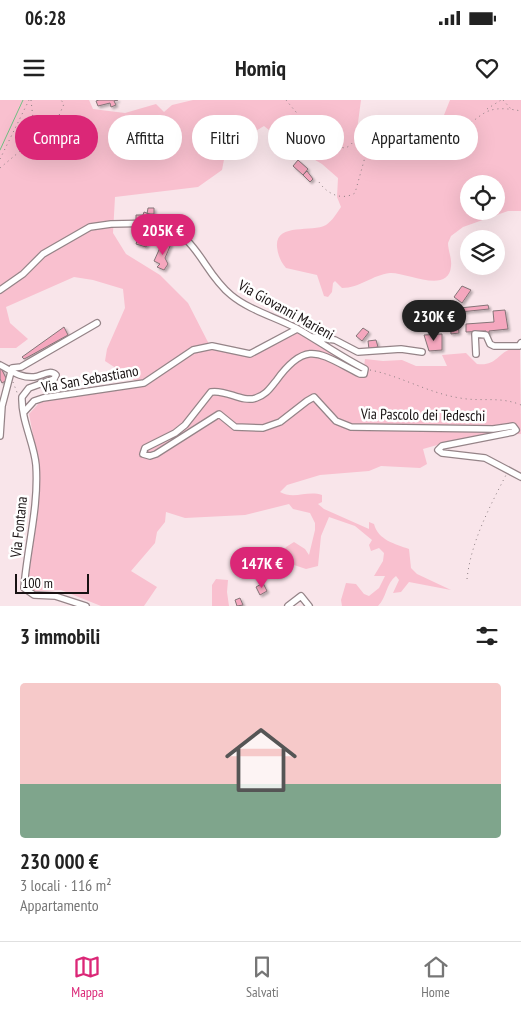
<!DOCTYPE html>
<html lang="it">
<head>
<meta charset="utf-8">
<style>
  :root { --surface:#fff; --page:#f6f6f6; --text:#222; --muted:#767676; --line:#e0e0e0; --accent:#db2777 }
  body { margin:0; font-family:"PT Sans Narrow",sans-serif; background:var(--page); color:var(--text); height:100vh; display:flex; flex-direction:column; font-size:19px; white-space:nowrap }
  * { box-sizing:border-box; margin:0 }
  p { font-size:16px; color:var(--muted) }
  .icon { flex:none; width:28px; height:28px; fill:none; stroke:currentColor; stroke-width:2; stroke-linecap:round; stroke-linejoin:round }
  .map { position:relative; height:506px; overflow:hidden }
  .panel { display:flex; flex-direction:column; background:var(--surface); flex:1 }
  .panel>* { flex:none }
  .top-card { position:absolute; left:15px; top:15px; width:491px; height:45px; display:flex; gap:10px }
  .fabs { position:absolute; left:460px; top:75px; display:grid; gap:10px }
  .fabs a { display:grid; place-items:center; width:45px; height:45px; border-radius:50%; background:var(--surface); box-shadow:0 5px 20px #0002; font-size:25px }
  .scale { position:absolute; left:15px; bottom:12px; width:74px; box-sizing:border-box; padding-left:5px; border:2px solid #181213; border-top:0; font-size:14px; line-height:18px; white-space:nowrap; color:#181213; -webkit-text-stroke:4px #fff; paint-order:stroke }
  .price { position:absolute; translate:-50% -42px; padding:0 11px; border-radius:18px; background:var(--accent); color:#fff; font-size:16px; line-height:32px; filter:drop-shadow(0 1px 2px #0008) }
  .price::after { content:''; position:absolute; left:50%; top:30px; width:15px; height:11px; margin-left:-8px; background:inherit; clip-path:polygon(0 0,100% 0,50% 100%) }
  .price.on { background:#222; color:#fff }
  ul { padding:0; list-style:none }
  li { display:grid; align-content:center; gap:10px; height:265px; padding:0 20px }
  li span { display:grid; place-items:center; height:155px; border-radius:5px; color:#555 }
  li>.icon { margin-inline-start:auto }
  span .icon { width:90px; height:90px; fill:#fffc; stroke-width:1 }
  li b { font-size:21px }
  h2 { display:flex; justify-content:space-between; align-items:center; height:60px; padding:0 20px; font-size:21px }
  .pill { padding:0 18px; border-radius:22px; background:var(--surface); box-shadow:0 5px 20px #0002; font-size:18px; line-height:45px }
  .pill.on { background:var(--accent); color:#fff }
  .status { display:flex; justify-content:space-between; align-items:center; height:35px; padding:0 25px; background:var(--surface); direction:ltr }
  .status svg { height:14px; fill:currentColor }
  header { display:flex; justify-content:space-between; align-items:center; height:65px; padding:0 20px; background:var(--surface); font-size:22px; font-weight:700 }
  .tabs { display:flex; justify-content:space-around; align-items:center; height:70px; border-top:1px solid var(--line); background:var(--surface); font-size:14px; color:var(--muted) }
  .tabs a { display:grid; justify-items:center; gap:2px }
  .tabs .on { color:var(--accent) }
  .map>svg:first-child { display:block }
  .green { fill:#f9c0cf; fill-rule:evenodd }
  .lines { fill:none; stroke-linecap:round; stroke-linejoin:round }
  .stream { stroke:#71c183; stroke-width:1 }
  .building { fill:#f5a7be; stroke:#857478; filter:url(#shadow) }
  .street-casing { stroke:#958488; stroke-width:8 }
  .path { stroke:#8c7f82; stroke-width:1; stroke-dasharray:1 4; stroke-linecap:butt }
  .street { stroke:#fff; stroke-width:5.5 }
  .labels { text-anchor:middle; stroke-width:5; stroke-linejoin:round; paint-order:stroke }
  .street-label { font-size:15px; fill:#181213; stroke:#fff }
</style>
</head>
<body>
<div class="status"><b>06:28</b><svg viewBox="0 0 49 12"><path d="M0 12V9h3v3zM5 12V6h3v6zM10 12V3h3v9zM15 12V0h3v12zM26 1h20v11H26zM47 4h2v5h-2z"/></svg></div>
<header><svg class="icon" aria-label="menu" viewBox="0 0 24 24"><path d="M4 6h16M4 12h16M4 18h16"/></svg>Homiq<svg class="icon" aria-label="heart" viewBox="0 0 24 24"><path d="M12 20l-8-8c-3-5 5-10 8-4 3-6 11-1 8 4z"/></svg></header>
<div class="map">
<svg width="521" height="506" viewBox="0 0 521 506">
  <defs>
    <filter id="shadow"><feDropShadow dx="2" dy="2" stdDeviation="1" flood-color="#0004"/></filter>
  </defs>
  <rect width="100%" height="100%" fill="#f9e5ea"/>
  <!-- green -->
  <path class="green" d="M 0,0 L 89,0 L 93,9 L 125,13 L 156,4 L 164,12 L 172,5 L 193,0 L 361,0 L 357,30 L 383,25 L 389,36 C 408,35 426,41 445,38 L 447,33 L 444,15 L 450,0 L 521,0 L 521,111 L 508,111 L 463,127 L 451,136 L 448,143 C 448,151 452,158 451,166 C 449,195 406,172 390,173 C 372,175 360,188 342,188 L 335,181 L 333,183 L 332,192 L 328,197 L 324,196 L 317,175 L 286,168 C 281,162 278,156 277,147 C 275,122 312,133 326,125 C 332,121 337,113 341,107 L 337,97 L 338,78 L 322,64 L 284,42 L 264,26 L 226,49 L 222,70 L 198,87 L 115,97 L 113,133 L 126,154 L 160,175 L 188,203 L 211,248 L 251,257 L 298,232 C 312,243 334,249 345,262 C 351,269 354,277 366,277 L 368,272 L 364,267 L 365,259 L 383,261 L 402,260 L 416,266 L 447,266 L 442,255 L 466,253 L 477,264 C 500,267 497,248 520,248 L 521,334 C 488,335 455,339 423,349 L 427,364 L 420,368 L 381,366 L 369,371 L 320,375 L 287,385 L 280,392 C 294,400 307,390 322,395 L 322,402 L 318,404 L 324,409 L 369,429 L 369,422 L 374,424 C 378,440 395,444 409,449 L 411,468 L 417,474 L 451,490 L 409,482 L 401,492 L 393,493 L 399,480 L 396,476 C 386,483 387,497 378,506 L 342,506 L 341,500 L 346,483 L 356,484 L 364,494 L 369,496 L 379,488 L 385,476 L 374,476 L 383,461 L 384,453 L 379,448 L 371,451 L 369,445 L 372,440 L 355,426 L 329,417 L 321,436 L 318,466 L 306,469 L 294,465 L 282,453 L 286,447 L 294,442 L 305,449 L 309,455 L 315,430 L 315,423 L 310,413 L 293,409 L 289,404 L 245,415 L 185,418 L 166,412 L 165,422 L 157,432 L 155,443 L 131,471 L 157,487 L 144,506 L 101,506 L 61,490 L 33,491 L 29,488 L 28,479 L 38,412 L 40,372 L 29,314 L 39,303 L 54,298 L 143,286 L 105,261 L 107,249 L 125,208 L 123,189 L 93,180 L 74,177 L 6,207 L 10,223 L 28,239 L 16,248 L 0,248 ZM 469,84 L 496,84 L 496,111 L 469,111 Z
    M 216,479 L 228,480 L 227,492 L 229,506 L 212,506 L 212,485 Z"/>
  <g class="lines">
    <!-- stream -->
    <path class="stream" d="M 0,50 L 23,0"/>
  </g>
  <!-- building -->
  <path class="building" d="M 99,0 L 118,0 L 114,1 L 116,5 L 111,7 L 110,3 L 98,6 L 96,1 Z
    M 430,19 L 436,19 L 434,31 L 404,27 L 405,21 L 430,24 Z
    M 298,60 L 308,69 L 303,75 L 293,66 Z
    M 307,71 L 313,79 L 310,82 L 303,75 Z
    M 148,108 L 154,108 L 154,114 L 147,114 Z
    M 144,112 L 152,115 L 152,123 L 136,122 L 136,115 L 143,115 Z
    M 163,115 L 176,119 L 174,127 L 163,124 Z
    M 140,125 L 148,125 L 144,134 L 138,134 Z
    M 149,125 L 160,125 L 158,131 L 148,131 Z
    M 138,138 L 148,141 L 146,147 L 136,144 Z
    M 163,141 L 171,144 L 165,158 L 168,164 L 164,170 L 157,167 L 160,164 L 154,161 Z
    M 462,186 L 471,190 L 462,203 L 454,197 Z
    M 488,205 L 489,209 L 460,212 L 460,208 Z
    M 505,210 L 508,229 L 489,231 L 489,234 L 486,234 L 486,231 L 466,232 L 466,224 L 494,222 L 493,211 Z
    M 450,216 L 457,216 L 459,233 L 451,234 Z
    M 64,227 L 68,235 L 28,257 L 24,259 L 22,257 Z
    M 363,228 L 369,232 L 362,241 L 356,236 Z
    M 442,234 L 442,250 L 429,251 L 424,235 Z
    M 376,240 L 378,247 L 369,249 L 368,241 Z
    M 0,266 L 7,280 L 2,283 L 0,279 Z
    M 263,483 L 267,491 L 260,495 L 256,487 Z
    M 240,498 L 243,505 L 237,506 L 235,500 Z"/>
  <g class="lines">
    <defs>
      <path id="street" d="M 0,190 L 23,174 L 43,154 L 90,127 L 111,124 L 159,123 C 200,138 202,171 231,195 C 249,210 275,217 296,228 C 319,241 341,257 365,269 L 364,274 L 360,274 C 320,254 307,238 276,281 C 270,288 266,295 256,298 C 242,303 226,289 211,292 L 185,325 L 175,333 L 145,348 L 143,354 L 150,356 L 156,354 L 219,314 L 235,327 L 263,328 L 280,322 L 307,301 L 314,297 L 336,321 L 351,327 L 493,329 L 513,326 L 516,330 L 513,332 L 442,346 L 438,350 L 442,353 L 485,358 L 521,377
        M 313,237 L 335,240 L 358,252 L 401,249 L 422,252
        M 476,254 L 475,234 L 486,235 L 490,244 L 494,246 L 519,246 L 521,243
        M 0,265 C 12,271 20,278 34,277 C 42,276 50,269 56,275 L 54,279 L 29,288 L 22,297 C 21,320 34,343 36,365 C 39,407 27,448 24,488 L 34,495 L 55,496 L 86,506
        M 24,312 L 34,301 L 43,298 L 144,283 L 193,250 L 212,246 L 250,254 L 297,229
        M 0,336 L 2,306 L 12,268 L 21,267 L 97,223
        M 288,506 L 301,496 L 309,506"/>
    </defs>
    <!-- street casing -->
    <use href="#street" class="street-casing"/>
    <!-- path -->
    <path class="path" d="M 31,0 L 35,37
      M 286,0 C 299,16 323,45 345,48 C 351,46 352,42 357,39 C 363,35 372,33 379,32 C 404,28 429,37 453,30 C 485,22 477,2 521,11
      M 503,0 L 511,9
      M 487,9 L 501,0
      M 0,59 L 29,0
      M 0,68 L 57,20 L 64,4 L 61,0
      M 319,82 C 327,94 342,101 355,93 L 367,50 L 379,33
      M 370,270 C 401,276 428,293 460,298 C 481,302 500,296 521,305
      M 13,282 L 18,295
      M 467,479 C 471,442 489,408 506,375"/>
    <!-- street -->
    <use href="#street" class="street"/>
  </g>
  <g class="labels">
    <!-- street labels -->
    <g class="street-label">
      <text transform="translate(286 210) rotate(29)" y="5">Via Giovanni Marieni</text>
      <text transform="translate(90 279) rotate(-10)" y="5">Via San Sebastiano</text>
      <text transform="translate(423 315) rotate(1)" y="5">Via Pascolo dei Tedeschi</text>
      <text transform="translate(19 427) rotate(-84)" y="5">Via Fontana</text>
    </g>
  </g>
</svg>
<div class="fabs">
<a><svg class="icon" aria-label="locate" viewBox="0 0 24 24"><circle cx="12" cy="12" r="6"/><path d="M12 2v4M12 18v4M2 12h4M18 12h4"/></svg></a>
<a><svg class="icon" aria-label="layers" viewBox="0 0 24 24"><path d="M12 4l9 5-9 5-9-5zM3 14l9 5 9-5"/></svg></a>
</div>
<div class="scale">100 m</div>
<b class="price" style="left:163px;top:156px">205K €</b>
<b class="price on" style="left:434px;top:242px">230K €</b>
<b class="price" style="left:262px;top:489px">147K €</b>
<div class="top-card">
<a class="pill on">Compra</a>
<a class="pill">Affitta</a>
<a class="pill">Filtri</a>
<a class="pill">Nuovo</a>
<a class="pill">Appartamento</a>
</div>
</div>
<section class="panel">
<h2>3 immobili<svg class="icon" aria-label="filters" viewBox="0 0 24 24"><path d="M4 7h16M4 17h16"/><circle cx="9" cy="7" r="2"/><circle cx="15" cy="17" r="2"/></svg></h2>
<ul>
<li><span style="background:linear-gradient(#f6c9c9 65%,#7fa58c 0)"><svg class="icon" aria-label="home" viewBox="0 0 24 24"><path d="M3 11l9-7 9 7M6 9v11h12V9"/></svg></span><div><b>230 000 €</b><p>3 locali · 116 m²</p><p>Appartamento</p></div></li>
</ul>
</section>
<nav class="tabs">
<a class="on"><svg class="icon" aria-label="map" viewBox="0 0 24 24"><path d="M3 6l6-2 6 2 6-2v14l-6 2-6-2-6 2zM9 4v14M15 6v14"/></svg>Mappa</a>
<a><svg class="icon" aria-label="saved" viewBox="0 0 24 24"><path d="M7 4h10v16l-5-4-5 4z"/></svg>Salvati</a>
<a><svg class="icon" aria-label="home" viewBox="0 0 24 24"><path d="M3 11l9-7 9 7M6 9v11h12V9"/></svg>Home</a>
</nav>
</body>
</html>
